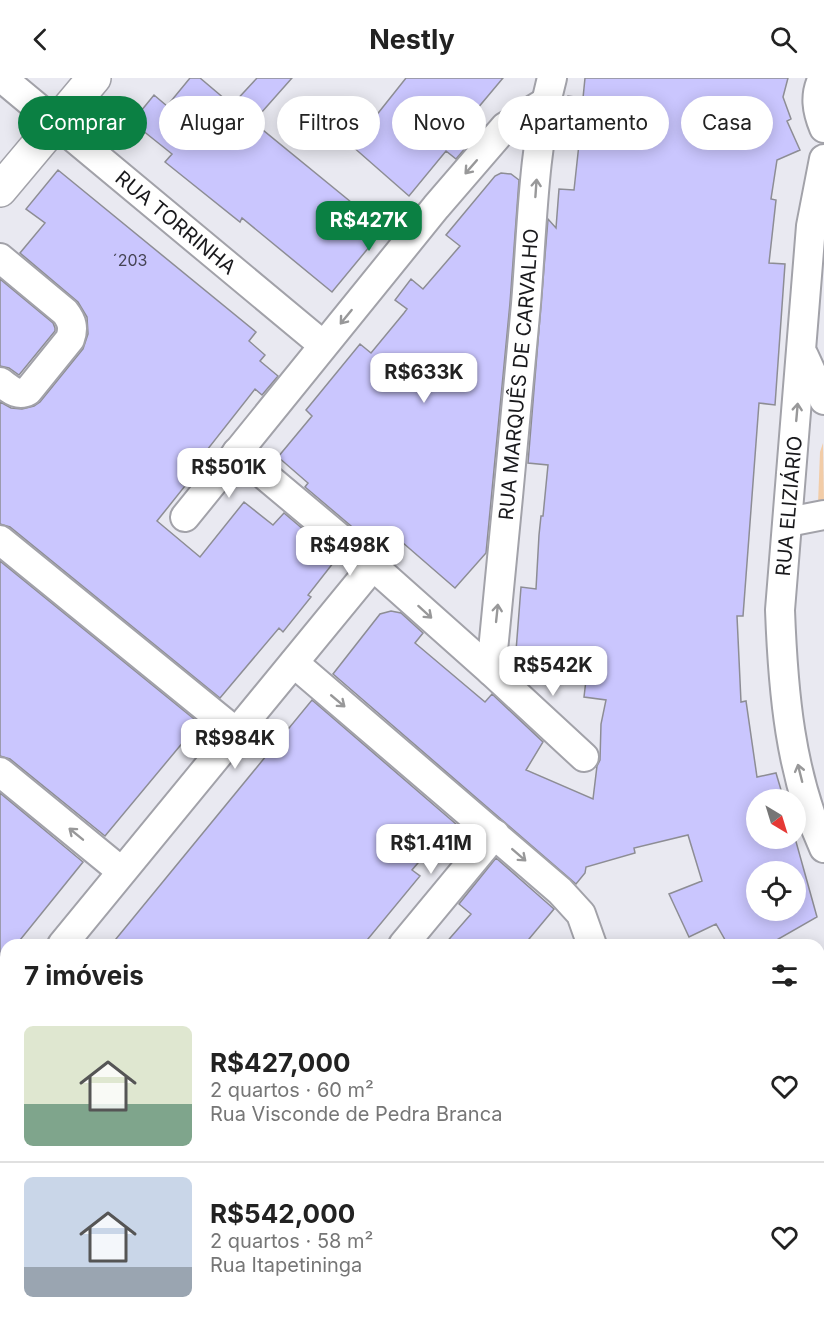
<!DOCTYPE html>
<html lang="pt">
<head>
<meta charset="utf-8">
<style>
  :root { --surface:#fff; --page:#f6f6f6; --text:#222; --muted:#767676; --line:#e0e0e0; --accent:#0b8043 }
  body { margin:0; font-family:Inter,sans-serif; background:var(--page); color:var(--text); height:100vh; display:flex; flex-direction:column; font-size:22px; white-space:nowrap }
  * { box-sizing:border-box; margin:0 }
  p { font-size:20px; color:var(--muted) }
  .icon { flex:none; width:33px; height:33px; fill:none; stroke:currentColor; stroke-width:2; stroke-linecap:round; stroke-linejoin:round }
  .map { position:relative; flex:1; overflow:hidden }
  .drawer { position:absolute; left:0px; top:861px; width:825px; height:384px; display:flex; flex-direction:column; background:var(--surface); border-radius:18px 18px 0 0; box-shadow:0 3px 15px #0003 }
  .drawer>* { flex:none }
  .top-card { position:absolute; left:18px; top:18px; width:789px; height:54px; display:flex; gap:12px }
  .needle { width:39px; rotate:142deg }
  .controls { position:absolute; left:746px; top:711px; display:grid; gap:12px }
  .controls a { display:grid; place-items:center; width:60px; height:60px; border-radius:50%; background:var(--surface); box-shadow:0 3px 15px #0003; font-size:30px }
  .price { position:absolute; translate:-50% -51px; padding:0 14px; border-radius:12px; background:#fff; color:#222; font-size:20px; line-height:39px; filter:drop-shadow(0 2px 3px #0008) }
  .price::after { content:''; position:absolute; left:50%; top:36px; width:18px; height:14px; margin-left:-9px; background:inherit; clip-path:polygon(0 0,100% 0,50% 100%) }
  .price.selected { background:var(--accent); color:#fff }
  ul { padding:0; list-style:none }
  li { display:flex; align-items:center; gap:18px; height:150px; padding:0 24px }
  li+li { border-top:2px solid var(--line) }
  li span { display:grid; place-items:center; flex:none; width:168px; height:120px; border-radius:9px; color:#555 }
  li>.icon { margin-inline-start:auto }
  span .icon { width:72px; height:72px; fill:#fffc; stroke-width:1 }
  li b { font-size:26px }
  h2 { display:flex; justify-content:space-between; align-items:center; height:72px; padding:0 24px; font-size:26px }
  .pill { padding:0 21px; border-radius:27px; background:var(--surface); box-shadow:0 3px 15px #0003; font-size:21px; line-height:54px }
  .pill.selected { background:var(--accent); color:#fff }
  header { display:flex; justify-content:space-between; align-items:center; height:78px; padding:0 24px; background:var(--surface); font-size:27px; font-weight:700 }
  .map>svg:first-child { display:block }
  .green { fill:#f2cca7 }
  .building { fill:#cac6fe; stroke:#8d8d94; stroke-width:1.5; fill-rule:evenodd }
  .lines { fill:none; stroke-linecap:round; stroke-linejoin:round }
  .minor-casing { stroke:#a2a2a9; stroke-width:32 }
  .tertiary-casing { stroke:#a2a2a9; stroke-width:36 }
  .minor { stroke:#fff; stroke-width:28 }
  .tertiary { stroke:#fff; stroke-width:33 }
  .oneway { stroke:#989899 }
  .labels { text-anchor:middle; stroke-width:6; stroke-linejoin:round; paint-order:stroke }
  .number-label { font-size:16px; fill:#454454 }
  .street-label { font-size:20px; fill:#19191c; stroke:#fff }
</style>
</head>
<body>
<header><svg class="icon" aria-label="back" viewBox="0 0 24 24"><path d="M15 5l-7 7 7 7"/></svg>Nestly<svg class="icon" aria-label="search" viewBox="0 0 24 24"><circle cx="10" cy="10" r="6"/><path d="M15 15l6 6"/></svg></header>
<div class="map">
<svg width="824" height="1245" viewBox="0 0 824 1245">
  <rect width="100%" height="100%" fill="#e9e9f1"/>
  <!-- green -->
  <path class="green" d="M 823,365 L 824,425 L 818,426 L 820,374 Z"/>
  <!-- building -->
  <path class="building" d="M 190,0 L 200,0 L 232,27 L 257,0 L 292,0 L 253,44 L 384,151 L 332,214 L 242,140 L 240,144 L 165,84 L 172,76 L 132,44 L 154,17 L 167,28 Z
    M 406,0 L 503,0 L 472,37 L 485,47 L 456,81 L 446,73 L 409,118 L 352,68 Z
    M 585,0 L 788,0 L 783,19 L 791,41 L 787,43 L 800,72 L 777,82 L 771,121 L 776,122 L 769,185 L 785,186 L 775,327 L 759,325 L 743,538 L 737,538 L 741,624 L 746,623 L 757,699 L 776,695 L 784,722 L 756,722 L 756,760 L 795,760 L 817,839 L 768,867 L 728,867 L 716,846 L 689,859 L 669,816 L 702,803 L 688,757 L 634,770 L 635,775 L 586,789 L 585,795 L 576,806 L 333,596 L 380,536 L 391,533 L 401,535 L 423,555 L 415,565 L 485,624 L 492,616 L 543,664 L 526,692 L 593,721 L 597,688 L 600,682 L 601,646 L 606,622 L 584,619 L 586,602 L 521,595 L 516,573 L 521,509 L 536,511 L 539,457 L 541,438 L 543,438 L 548,387 L 528,385 L 548,141 L 556,150 L 559,111 L 574,112 L 579,66 L 563,64 L 565,48 L 568,18 L 583,20 ZM 756,794 L 795,794 L 795,832 L 756,832 Z
    M 58,92 L 256,254 L 249,263 L 265,277 L 260,283 L 278,298 L 262,317 L 255,311 L 181,405 L 185,408 L 157,443 L 200,479 L 244,424 L 273,447 L 284,435 L 337,480 L 308,517 L 311,519 L 283,554 L 279,550 L 220,620 L 10,449 L 0,446 L 0,324 L 11,330 L 22,331 L 34,328 L 40,324 L 83,271 L 88,256 L 87,239 L 78,224 L 20,175 L 45,145 L 26,131 Z
    M 501,95 L 511,96 L 519,102 L 510,225 L 486,475 L 455,510 L 395,458 L 384,471 L 360,450 L 357,453 L 305,409 L 308,405 L 278,379 L 312,338 L 306,332 L 360,266 L 371,275 L 404,235 L 407,231 L 395,222 L 411,201 L 423,211 L 460,168 L 446,157 L 495,98 Z
    M 0,201 L 53,245 L 55,250 L 55,253 L 19,297 L 9,290 L 0,288 Z
    M 0,483 L 199,645 L 105,758 L 10,681 L 0,678 Z
    M 312,622 L 471,759 L 465,766 L 447,751 L 412,792 L 420,798 L 363,867 L 111,867 Z
    M 0,715 L 83,784 L 16,867 L 6,867 L 6,880 L 0,887 Z
    M 496,780 L 554,831 L 524,867 L 444,867 L 471,836 L 459,826 Z"/>
  <g class="lines">
    <defs>
      <g id="minor">
        <path id="s1" d="M 2,0 L 323,267"/>
        <path d="M 823,0 C 814,17 817,33 824,50"/>
        <path d="M 824,81 L 811,148 L 780,532 C 783,613 790,696 824,770"/>
        <path d="M 0,180 L 65,234 C 72,243 74,250 70,261 L 28,313 C 17,319 9,310 0,304"/>
        <path d="M 804,278 L 824,322"/>
        <path d="M 237,374 L 373,488 L 491,593 L 584,679"/>
        <path d="M 185,439 L 436,129 L 505,49 L 546,24"/>
        <path d="M 788,444 L 824,437"/>
        <path d="M 0,462 L 236,654"/>
        <path d="M 294,585 L 560,813 L 581,836 L 592,867"/>
        <path id="s2" d="M 491,593 C 503,471 515,348 526,226 C 532,153 533,70 552,0"/>
        <path d="M 0,694 L 121,793"/>
        <path d="M 62,867 L 373,488"/>
        <path d="M 403,867 L 495,756"/>
        <path d="M 0,943 L 6,936"/>
        <path d="M 819,1121 L 824,1124"/>
        <path d="M 375,1245 L 380,1239"/>
      </g>
      <path id="tertiary" d="M 0,112 L 94,0
        M 0,971 L 6,975
        M 326,1239 L 333,1245"/>
    </defs>
    <!-- minor casing -->
    <use href="#minor" class="minor-casing"/>
    <!-- tertiary casing -->
    <use href="#tertiary" class="tertiary-casing"/>
    <!-- minor -->
    <use href="#minor" class="minor"/>
    <!-- tertiary -->
    <use href="#tertiary" class="tertiary"/>
  </g>
  <!-- one-way arrows -->
  <defs><path id="oneway-shaft" d="M-6 0H5M1.5-3L5.5 0L1.5 3" fill="none" stroke-width="1.6" stroke-linecap="round" stroke-linejoin="round" transform="scale(1.5)"/></defs>
  <g class="oneway">
    <use href="#oneway-shaft" transform="translate(471 89) rotate(131)"/>
    <use href="#oneway-shaft" transform="translate(536 110) rotate(-86)"/>
    <use href="#oneway-shaft" transform="translate(346 239) rotate(129)"/>
    <use href="#oneway-shaft" transform="translate(797 334) rotate(-85)"/>
    <use href="#oneway-shaft" transform="translate(425 534) rotate(42)"/>
    <use href="#oneway-shaft" transform="translate(497 535) rotate(-84)"/>
    <use href="#oneway-shaft" transform="translate(338 623) rotate(40)"/>
    <use href="#oneway-shaft" transform="translate(800 695) rotate(-104)"/>
    <use href="#oneway-shaft" transform="translate(76 756) rotate(-141)"/>
    <use href="#oneway-shaft" transform="translate(519 777) rotate(41)"/>
  </g>
  <g class="labels">
    <!-- number labels -->
    <g class="number-label">
      <text x="130" y="188">´203</text>
    </g>
    <!-- street labels -->
    <g class="street-label">
      <text dy="7" stroke="none"><textPath href="#s1" startOffset="226">RUA TORRINHA</textPath></text>
      <text dy="7" stroke="none"><textPath href="#s2" startOffset="298">RUA MARQUÊS DE CARVALHO</textPath></text>
      <text transform="translate(789 428) rotate(-85)" y="7">RUA ELIZIÁRIO</text>
    </g>
  </g>
</svg>
<div class="controls">
<a><svg class="needle" viewBox="-14 -14 28 28"><path d="M0-13l5 13h-10z" fill="#e53935"/><path d="M0 13l5-13h-10z" fill="#767676"/></svg></a>
<a><svg class="icon" aria-label="locate" viewBox="0 0 24 24"><circle cx="12" cy="12" r="6"/><path d="M12 2v4M12 18v4M2 12h4M18 12h4"/></svg></a>
</div>
<b class="price selected" style="left:369px;top:174px">R$427K</b>
<b class="price" style="left:424px;top:326px">R$633K</b>
<b class="price" style="left:229px;top:421px">R$501K</b>
<b class="price" style="left:350px;top:499px">R$498K</b>
<b class="price" style="left:553px;top:619px">R$542K</b>
<b class="price" style="left:235px;top:692px">R$984K</b>
<b class="price" style="left:431px;top:797px">R$1.41M</b>
<div class="top-card">
<a class="pill selected">Comprar</a>
<a class="pill">Alugar</a>
<a class="pill">Filtros</a>
<a class="pill">Novo</a>
<a class="pill">Apartamento</a>
<a class="pill">Casa</a>
</div>
<section class="drawer">
<h2>7 imóveis<svg class="icon" aria-label="filters" viewBox="0 0 24 24"><path d="M4 7h16M4 17h16"/><circle cx="9" cy="7" r="2"/><circle cx="15" cy="17" r="2"/></svg></h2>
<ul>
<li><span style="background:linear-gradient(#dfe7d0 65%,#7fa58c 0)"><svg class="icon" aria-label="home" viewBox="0 0 24 24"><path d="M3 11l9-7 9 7M6 9v11h12V9"/></svg></span><div><b>R$427,000</b><p>2 quartos · 60 m²</p><p>Rua Visconde de Pedra Branca</p></div><svg class="icon" aria-label="heart" viewBox="0 0 24 24"><path d="M12 20l-8-8c-3-5 5-10 8-4 3-6 11-1 8 4z"/></svg></li>
<li><span style="background:linear-gradient(#c9d6e8 75%,#9aa5b1 0)"><svg class="icon" aria-label="home" viewBox="0 0 24 24"><path d="M3 11l9-7 9 7M6 9v11h12V9"/></svg></span><div><b>R$542,000</b><p>2 quartos · 58 m²</p><p>Rua Itapetininga</p></div><svg class="icon" aria-label="heart" viewBox="0 0 24 24"><path d="M12 20l-8-8c-3-5 5-10 8-4 3-6 11-1 8 4z"/></svg></li>
</ul>
</section>
</div>
</body>
</html>
